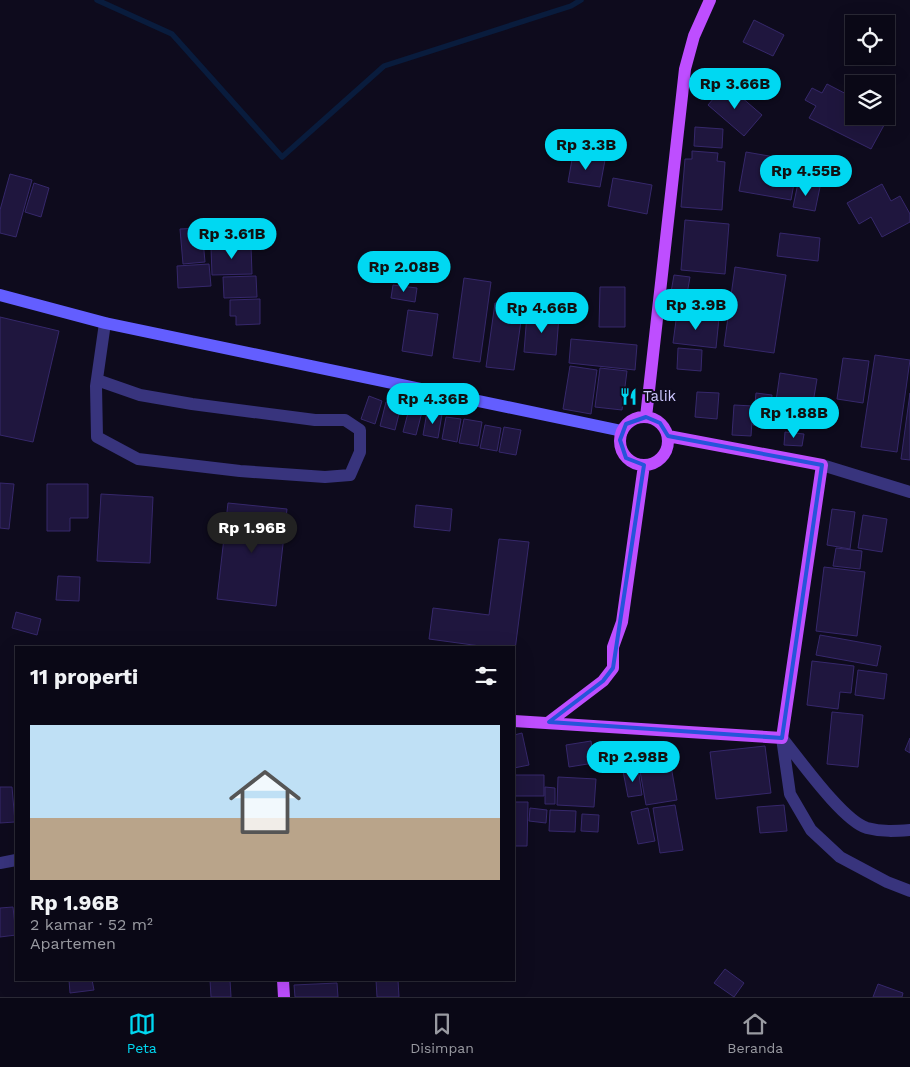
<!DOCTYPE html>
<html lang="id">
<head>
<meta charset="utf-8">
<style>
  :root { --surface:#0a0816; --page:#181623; --text:#f1f3f6; --muted:#999aa1; --line:#2a2935; --accent:#00d8f2 }
  body { margin:0; font-family:"Work Sans",sans-serif; background:var(--page); color:var(--text); height:100vh; display:flex; flex-direction:column; font-size:19px; white-space:nowrap }
  * { box-sizing:border-box; margin:0 }
  p { font-size:16px; color:var(--muted) }
  .icon { flex:none; width:28px; height:28px; fill:none; stroke:currentColor; stroke-width:2; stroke-linecap:round; stroke-linejoin:round }
  .map { position:relative; flex:1; overflow:hidden }
  .drawer { position:absolute; left:15px; top:646px; width:500px; height:335px; display:flex; flex-direction:column; background:var(--surface); border-radius:0px; box-shadow:0 5px 20px #0002,0 0 0 1px var(--line) }
  .drawer>* { flex:none }
  .controls { position:absolute; left:845px; top:15px; display:grid; gap:10px }
  .controls a { display:grid; place-items:center; width:50px; height:50px; border-radius:0px; background:var(--surface); box-shadow:0 5px 20px #0002,0 0 0 1px var(--line); font-size:25px }
  .price { position:absolute; translate:-50% -42px; padding:0 11px; border-radius:18px; background:var(--accent); color:#111; font-size:16px; line-height:32px; filter:drop-shadow(0 1px 2px #0008) }
  .price::after { content:''; position:absolute; left:50%; top:30px; width:15px; height:11px; margin-left:-8px; background:inherit; clip-path:polygon(0 0,100% 0,50% 100%) }
  .price.on { background:#222; color:#fff }
  ul { padding:0; list-style:none }
  li { display:grid; align-content:center; gap:10px; height:265px; padding:0 15px }
  li+li { border-top:1px solid var(--line) }
  li span { display:grid; place-items:center; height:155px; border-radius:0px; color:#555 }
  li>.icon { margin-inline-start:auto }
  span .icon { width:90px; height:90px; fill:#fffc; stroke-width:1 }
  li b { font-size:21px }
  h2 { display:flex; justify-content:space-between; align-items:center; height:60px; padding:0 15px; font-size:21px }
  .menu { display:flex; justify-content:space-around; align-items:center; height:70px; border-top:1px solid var(--line); background:var(--surface); font-size:14px; color:var(--muted) }
  .menu a { display:grid; justify-items:center; gap:2px }
  .menu .on { color:var(--accent) }
  .map>svg:first-child { display:block }
  .lines { fill:none; stroke-linecap:round; stroke-linejoin:round }
  .stream { stroke:#091c3d; stroke-width:5.5 }
  .building { fill:#1f163e; stroke:#36286b }
  .street { stroke:#38347d; stroke-width:12 }
  .secondary { stroke:#635eff; stroke-width:12 }
  .primary { stroke:#be4eff; stroke-width:12 }
  .marked { fill:none; stroke:#2654da; stroke-width:4; stroke-linejoin:round }
  .labels { text-anchor:middle; stroke-width:4; stroke-linejoin:round; paint-order:stroke }
  .poi-label { font-size:15px; fill:#cdc7ff; stroke:#0e0b1d; text-anchor:start }
</style>
</head>
<body>
<div class="map">
<svg width="910" height="997" viewBox="0 0 910 997">
  <rect width="100%" height="100%" fill="#0e0b1d"/>
  <g class="lines">
    <!-- stream -->
    <path class="stream" d="M 97,0 L 172,34 L 282,157 L 384,66 L 571,6 L 581,0"/>
  </g>
  <!-- building -->
  <path class="building" d="M 754,20 L 784,35 L 773,56 L 743,42 Z
    M 726,84 L 762,115 L 744,136 L 708,105 Z
    M 827,84 L 854,98 L 854,116 L 889,116 L 871,149 L 809,118 L 816,106 L 805,100 L 812,88 L 822,93 Z
    M 695,127 L 723,129 L 722,148 L 694,146 Z
    M 692,151 L 718,153 L 717,161 L 725,162 L 722,210 L 681,207 L 685,159 L 692,159 Z
    M 746,152 L 798,161 L 791,200 L 739,191 Z
    M 573,154 L 605,160 L 600,187 L 568,182 Z
    M 10,174 L 32,180 L 16,237 L 0,233 L 0,210 Z
    M 613,178 L 652,185 L 647,214 L 608,206 Z
    M 34,183 L 49,188 L 41,217 L 25,212 Z
    M 798,183 L 820,187 L 815,211 L 793,207 Z
    M 882,184 L 891,201 L 900,196 L 910,214 L 910,222 L 882,237 L 871,217 L 859,224 L 847,203 Z
    M 685,220 L 729,224 L 725,274 L 681,270 Z
    M 202,228 L 205,262 L 183,264 L 180,229 Z
    M 780,233 L 820,238 L 818,261 L 777,256 Z
    M 251,246 L 252,274 L 212,275 L 211,247 Z
    M 209,264 L 211,286 L 178,288 L 177,266 Z
    M 735,267 L 786,275 L 774,353 L 724,346 Z
    M 674,275 L 690,277 L 686,300 L 670,298 Z
    M 256,276 L 257,297 L 224,298 L 223,277 Z
    M 464,278 L 491,282 L 480,362 L 453,358 Z
    M 393,285 L 417,288 L 415,302 L 391,298 Z
    M 600,287 L 625,287 L 625,327 L 599,327 Z
    M 260,299 L 260,324 L 236,325 L 236,316 L 230,316 L 230,300 Z
    M 495,303 L 523,307 L 514,370 L 486,367 Z
    M 408,310 L 438,314 L 432,356 L 402,351 Z
    M 677,313 L 719,318 L 716,348 L 673,343 Z
    M 527,314 L 559,316 L 556,355 L 524,352 Z
    M 0,317 L 59,331 L 33,442 L 0,435 Z
    M 571,339 L 637,345 L 635,370 L 569,363 Z
    M 678,348 L 702,350 L 701,371 L 677,369 Z
    M 875,355 L 910,360 L 897,452 L 861,447 Z
    M 843,358 L 869,361 L 863,403 L 837,399 Z
    M 570,366 L 597,370 L 591,414 L 563,409 Z
    M 600,368 L 627,371 L 622,410 L 595,407 Z
    M 780,373 L 817,379 L 810,421 L 774,415 Z
    M 697,392 L 719,393 L 717,419 L 695,417 Z
    M 756,393 L 772,395 L 769,426 L 753,425 Z
    M 910,393 L 910,460 L 901,459 Z
    M 369,396 L 382,401 L 375,424 L 361,419 Z
    M 386,402 L 401,406 L 395,430 L 380,426 Z
    M 734,405 L 753,406 L 751,436 L 732,435 Z
    M 409,409 L 422,412 L 416,435 L 403,432 Z
    M 427,412 L 442,414 L 438,438 L 423,435 Z
    M 446,417 L 461,419 L 457,442 L 442,439 Z
    M 464,419 L 482,422 L 478,446 L 459,443 Z
    M 485,425 L 501,428 L 497,451 L 480,448 Z
    M 504,427 L 521,430 L 516,455 L 499,452 Z
    M 785,432 L 804,434 L 802,446 L 784,445 Z
    M 0,483 L 14,484 L 9,529 L 0,528 Z
    M 47,484 L 88,484 L 88,518 L 70,518 L 70,531 L 47,531 Z
    M 101,494 L 153,497 L 150,563 L 97,561 Z
    M 228,503 L 287,509 L 276,606 L 217,599 Z
    M 416,505 L 452,509 L 450,531 L 414,527 Z
    M 832,509 L 855,512 L 850,549 L 827,545 Z
    M 863,515 L 887,519 L 882,552 L 858,548 Z
    M 499,539 L 529,542 L 515,650 L 514,648 L 495,648 L 429,639 L 433,608 L 489,615 Z
    M 836,548 L 862,551 L 860,569 L 833,566 Z
    M 824,567 L 865,572 L 857,636 L 816,631 Z
    M 58,576 L 80,577 L 79,601 L 56,600 Z
    M 16,612 L 41,619 L 37,635 L 12,628 Z
    M 820,635 L 881,646 L 877,666 L 816,655 Z
    M 812,661 L 854,666 L 851,693 L 840,692 L 838,709 L 807,705 Z
    M 858,670 L 887,674 L 884,699 L 855,695 Z
    M 832,712 L 863,715 L 858,767 L 827,764 Z
    M 522,733 L 529,765 L 514,768 L 514,735 Z
    M 910,738 L 910,753 L 905,750 Z
    M 591,741 L 594,763 L 569,767 L 566,745 Z
    M 765,746 L 771,793 L 716,799 L 710,752 Z
    M 671,766 L 677,800 L 646,805 L 640,771 Z
    M 638,768 L 642,795 L 628,797 L 623,771 Z
    M 514,775 L 544,775 L 544,796 L 514,796 Z
    M 558,777 L 596,779 L 594,807 L 557,805 Z
    M 0,787 L 12,787 L 15,822 L 0,823 Z
    M 545,787 L 555,788 L 555,804 L 545,804 Z
    M 514,802 L 528,802 L 527,846 L 514,846 Z
    M 675,805 L 683,850 L 660,853 L 653,808 Z
    M 784,805 L 787,831 L 760,833 L 757,807 Z
    M 530,808 L 547,810 L 546,823 L 529,821 Z
    M 648,808 L 655,841 L 638,844 L 631,812 Z
    M 550,810 L 576,811 L 575,832 L 549,831 Z
    M 582,814 L 599,815 L 598,832 L 581,831 Z
    M 13,907 L 16,935 L 0,937 L 0,908 Z
    M 725,969 L 744,983 L 734,997 L 714,983 Z
    M 69,980 L 92,980 L 94,990 L 70,993 Z
    M 210,980 L 230,980 L 231,997 L 211,997 Z
    M 376,980 L 398,980 L 399,997 L 377,997 Z
    M 337,983 L 338,997 L 295,997 L 294,985 Z
    M 878,984 L 903,993 L 902,997 L 873,997 Z"/>
  <g class="lines">
    <!-- street -->
    <path class="street" d="M 97,380 L 140,395 L 192,404 L 315,420 L 345,420 L 360,430 L 360,452 L 350,475 L 325,477 L 240,471 L 138,459 L 97,437 L 96,386 L 105,323
      M 822,465 L 910,492
      M 782,738 L 790,794 L 811,830 L 840,857 L 887,882 L 910,891
      M 782,738 C 800,760 843,821 867,828 C 882,832 896,831 910,830
      M 0,863 L 16,860"/>
    <!-- secondary -->
    <path class="secondary" d="M 0,295 L 105,323 L 622,431"/>
    <!-- primary -->
    <path class="primary" d="M620 441a24 24 0 1 1 48 0a24 24 0 1 1-48 0Z
      M 646,417 L 685,69 L 694,36 L 710,0
      M 514,721 L 782,738 L 822,465 L 668,436
      M 549,722 L 603,681 L 613,668 L 613,647 L 622,622 L 644,465
      M 283,980 L 284,997"/>
  </g>
  <!-- marked area -->
  <path class="marked" d="M 646,417 L 660,423 L 668,436 L 822,465 L 782,738 L 549,722 L 603,681 L 613,668 L 644,465 L 626,458 L 620,440 L 626,424 Z"/>
  <!-- icons -->
  <defs>
    <symbol id="restaurant-bare" viewBox="-9 -9 18 18"><path d="M-5-6h1v4h1v-4h1v4h1v-4h1v5L-1.5 .5V6h-2V.5L-5-1ZM5-6V6H3V1.5H1.5Q1.5-4 5-6Z" fill="#00d8f2" stroke="#0e0b1d" stroke-width="2.5" paint-order="stroke"/></symbol>
  </defs>
  <g fill-rule="evenodd">
    <use href="#restaurant-bare" x="616" y="384" width="25" height="25"/>
  </g>
  <g class="labels">
    <!-- poi labels -->
    <g class="poi-label">
      <text x="643" y="401">Talik</text>
    </g>
  </g>
</svg>
<div class="controls">
<a><svg class="icon" aria-label="locate" viewBox="0 0 24 24"><circle cx="12" cy="12" r="6"/><path d="M12 2v4M12 18v4M2 12h4M18 12h4"/></svg></a>
<a><svg class="icon" aria-label="layers" viewBox="0 0 24 24"><path d="M12 4l9 5-9 5-9-5zM3 14l9 5 9-5"/></svg></a>
</div>
<b class="price" style="left:735px;top:110px">Rp 3.66B</b>
<b class="price" style="left:586px;top:171px">Rp 3.3B</b>
<b class="price" style="left:806px;top:197px">Rp 4.55B</b>
<b class="price" style="left:232px;top:260px">Rp 3.61B</b>
<b class="price" style="left:404px;top:293px">Rp 2.08B</b>
<b class="price" style="left:696px;top:331px">Rp 3.9B</b>
<b class="price" style="left:542px;top:334px">Rp 4.66B</b>
<b class="price" style="left:433px;top:425px">Rp 4.36B</b>
<b class="price" style="left:794px;top:439px">Rp 1.88B</b>
<b class="price on" style="left:252px;top:554px">Rp 1.96B</b>
<b class="price" style="left:633px;top:783px">Rp 2.98B</b>
<section class="drawer">
<h2>11 properti<svg class="icon" aria-label="filters" viewBox="0 0 24 24"><path d="M4 7h16M4 17h16"/><circle cx="9" cy="7" r="2"/><circle cx="15" cy="17" r="2"/></svg></h2>
<ul>
<li><span style="background:linear-gradient(#bfe0f5 60%,#b9a48a 0)"><svg class="icon" aria-label="home" viewBox="0 0 24 24"><path d="M3 11l9-7 9 7M6 9v11h12V9"/></svg></span><div><b>Rp 1.96B</b><p>2 kamar · 52 m²</p><p>Apartemen</p></div></li>
</ul>
</section>
</div>
<nav class="menu">
<a class="on"><svg class="icon" aria-label="map" viewBox="0 0 24 24"><path d="M3 6l6-2 6 2 6-2v14l-6 2-6-2-6 2zM9 4v14M15 6v14"/></svg>Peta</a>
<a><svg class="icon" aria-label="saved" viewBox="0 0 24 24"><path d="M7 4h10v16l-5-4-5 4z"/></svg>Disimpan</a>
<a><svg class="icon" aria-label="home" viewBox="0 0 24 24"><path d="M3 11l9-7 9 7M6 9v11h12V9"/></svg>Beranda</a>
</nav>
</body>
</html>
